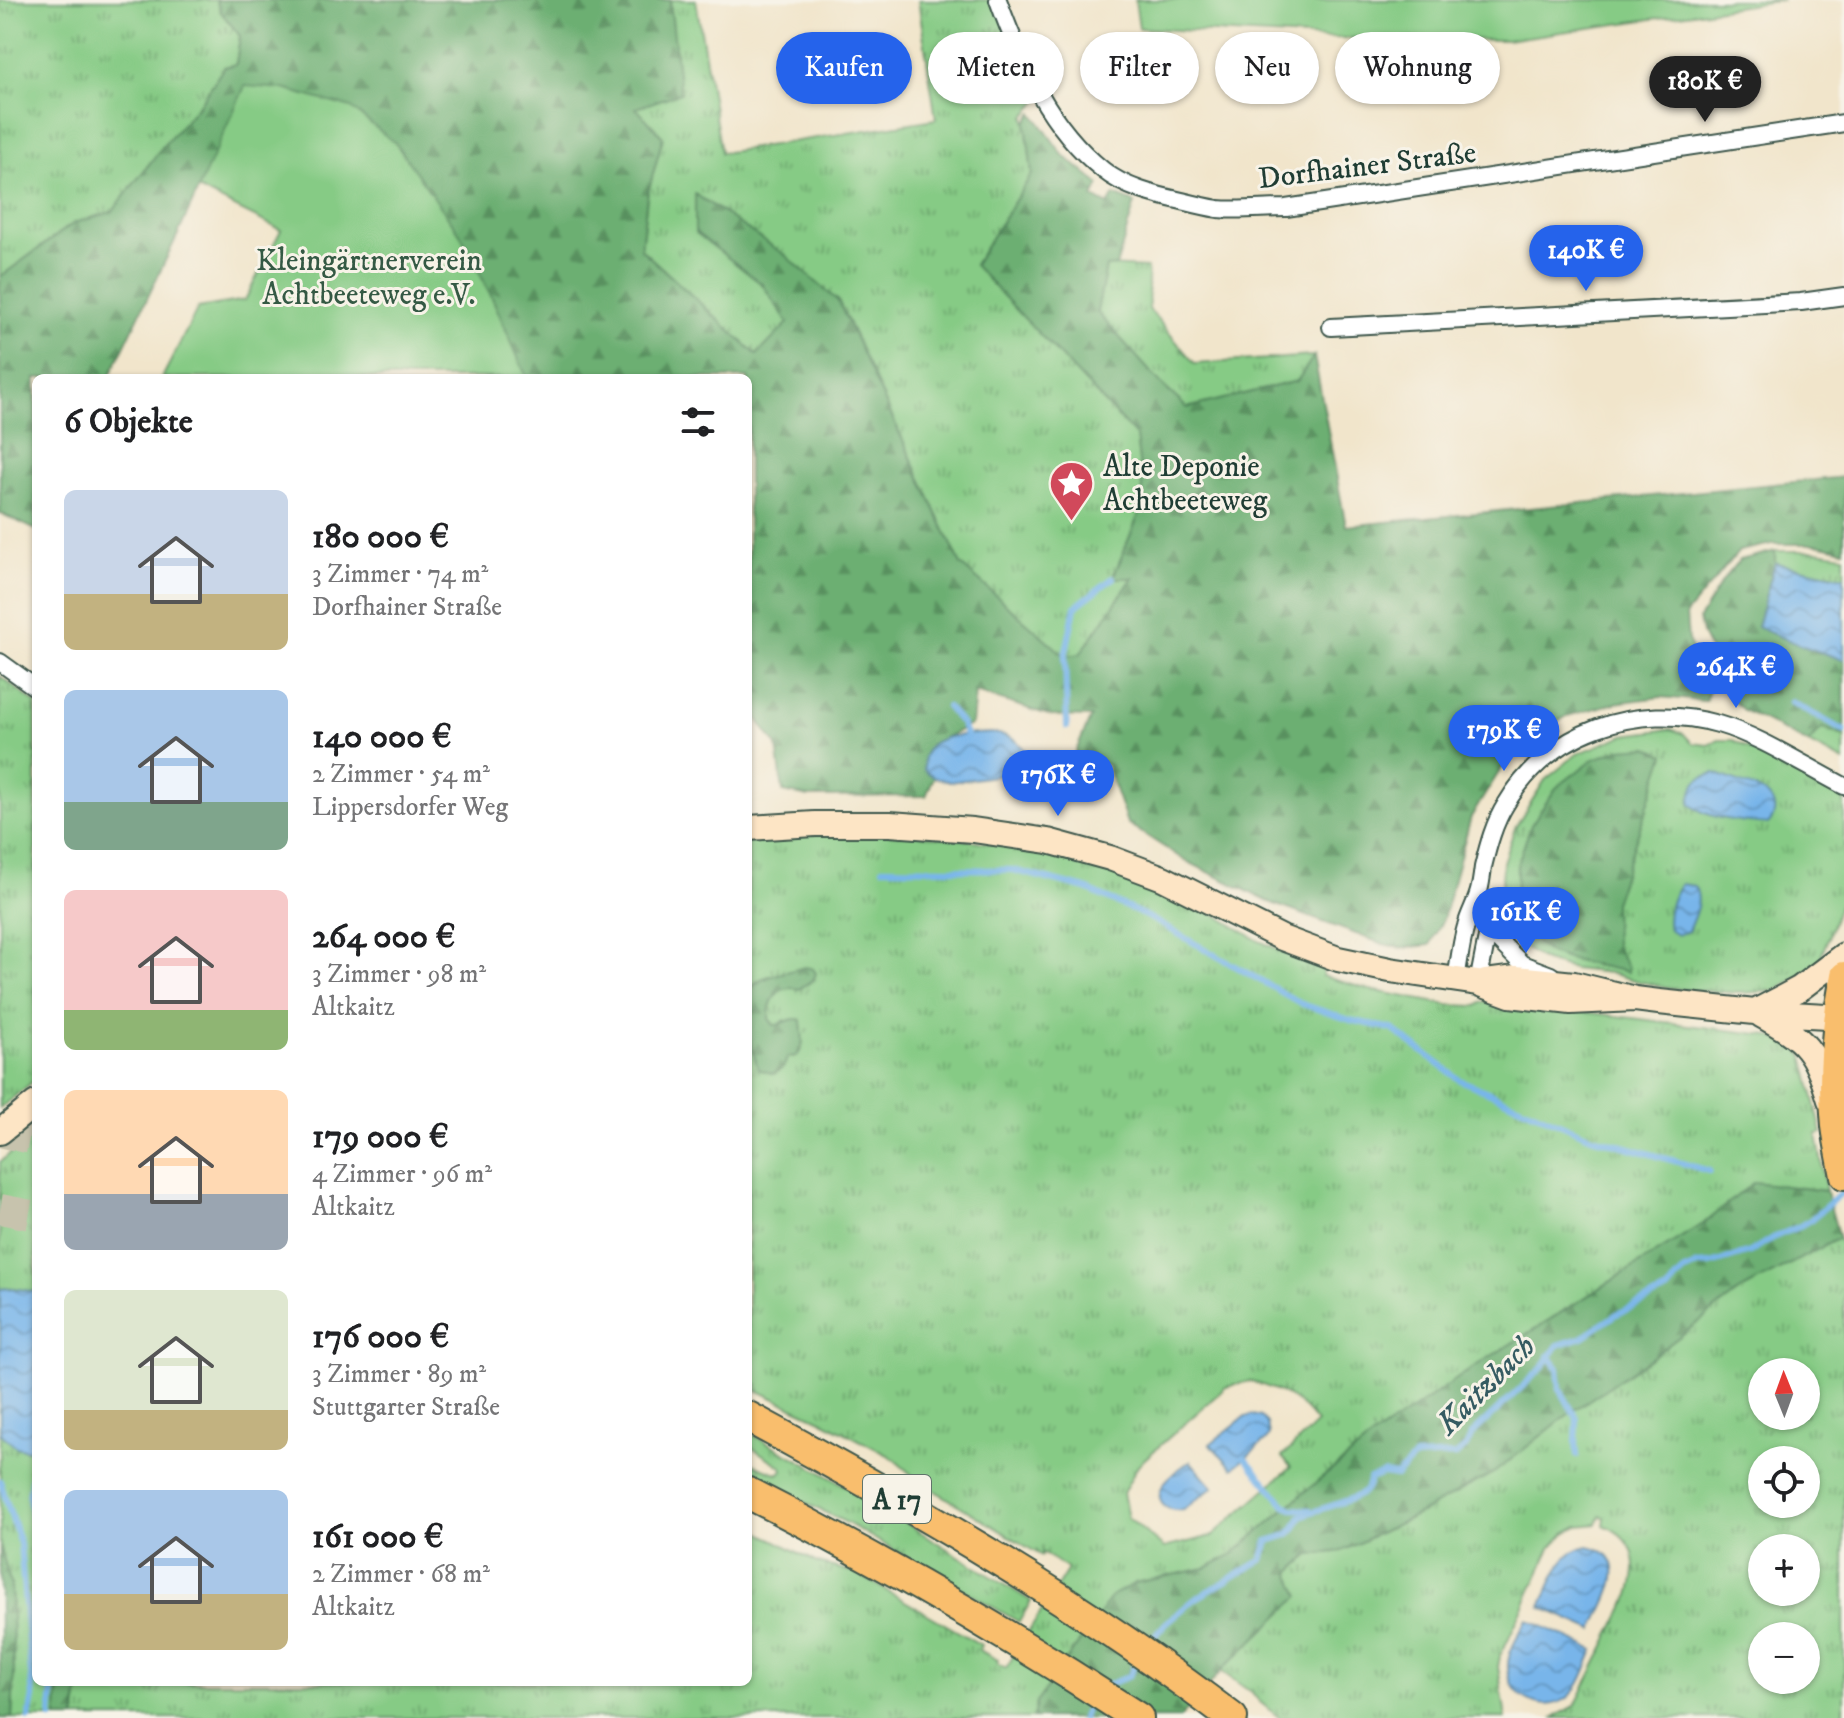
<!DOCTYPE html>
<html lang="de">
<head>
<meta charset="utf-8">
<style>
  :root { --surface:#fff; --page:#f2f2f2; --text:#202124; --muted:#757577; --accent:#2563eb }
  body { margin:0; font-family:"IM FELL DW Pica",serif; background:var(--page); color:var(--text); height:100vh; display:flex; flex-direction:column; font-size:30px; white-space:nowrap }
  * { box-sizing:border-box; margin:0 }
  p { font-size:26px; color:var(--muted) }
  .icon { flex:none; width:44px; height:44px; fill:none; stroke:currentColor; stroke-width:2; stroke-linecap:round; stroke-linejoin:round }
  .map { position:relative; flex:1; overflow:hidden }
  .drawer { position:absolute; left:32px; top:374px; width:720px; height:1312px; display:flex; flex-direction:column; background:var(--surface); border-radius:12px; box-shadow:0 2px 6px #0004 }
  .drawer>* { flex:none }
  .guide { position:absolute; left:776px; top:32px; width:760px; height:72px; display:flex; gap:16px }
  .needle { width:52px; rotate:359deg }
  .fabs { position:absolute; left:1748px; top:1358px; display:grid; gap:16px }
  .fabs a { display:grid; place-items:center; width:72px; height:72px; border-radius:50%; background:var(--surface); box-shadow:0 2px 6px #0004; font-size:40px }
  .price { position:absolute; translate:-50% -68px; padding:0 18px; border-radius:28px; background:var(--accent); color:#fff; font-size:26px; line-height:52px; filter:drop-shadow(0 2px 4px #0008) }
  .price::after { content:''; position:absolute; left:50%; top:48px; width:24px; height:18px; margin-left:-12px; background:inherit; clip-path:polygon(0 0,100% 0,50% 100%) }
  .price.selected { background:#222; color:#fff }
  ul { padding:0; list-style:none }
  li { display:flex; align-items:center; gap:24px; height:200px; padding:0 32px }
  li span { display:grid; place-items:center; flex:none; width:224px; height:160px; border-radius:12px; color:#555 }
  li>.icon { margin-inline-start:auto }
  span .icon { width:96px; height:96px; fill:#fffc; stroke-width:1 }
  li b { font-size:34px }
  h2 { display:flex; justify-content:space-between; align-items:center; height:96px; padding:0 32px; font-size:34px }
  .pill { padding:0 28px; border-radius:36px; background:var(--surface); box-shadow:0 2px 6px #0004; font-size:28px; line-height:72px }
  .pill.selected { background:var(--accent); color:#fff }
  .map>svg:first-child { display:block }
  .grass { fill:url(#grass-tufts); stroke:#52845c; stroke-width:2; fill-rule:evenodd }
  .forest { fill:url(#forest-firs); stroke:#467653; stroke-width:2 }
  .garden { fill:#86cb85; stroke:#52845c; stroke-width:2 }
  .water { fill:url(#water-waves); stroke:#4c798f; stroke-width:2 }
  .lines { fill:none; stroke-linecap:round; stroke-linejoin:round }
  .stream { stroke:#78b5ea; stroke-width:6 }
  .motorway-tunnel { stroke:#c7c3ad; stroke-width:30; stroke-dasharray:30 15; stroke-linecap:butt }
  .minor-casing { stroke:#3e564b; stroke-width:20 }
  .secondary-casing { stroke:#3e564b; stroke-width:28 }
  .primary-casing { stroke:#3e564b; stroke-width:30 }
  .motorway-casing { stroke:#3e564b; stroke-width:34 }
  .minor { stroke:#fff; stroke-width:16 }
  .secondary { stroke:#fde5c5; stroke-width:24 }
  .primary { stroke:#f9be6d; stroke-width:26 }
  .motorway { stroke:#f9be6d; stroke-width:30 }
  .labels { text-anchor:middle; stroke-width:6; stroke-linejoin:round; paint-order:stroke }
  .shield { fill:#f7f3e8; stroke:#60746a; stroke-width:2 }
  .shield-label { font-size:28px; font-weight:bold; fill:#1f3d34 }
  .street-label { font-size:30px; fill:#1f3d34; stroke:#f7f3e8 }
  .park-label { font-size:30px; fill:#345944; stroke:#f7f3e8 }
  .poi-label { font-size:30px; fill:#1f3d34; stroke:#f7f3e8; text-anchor:start }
  .water-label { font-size:32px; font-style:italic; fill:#355b62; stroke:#f7f3e8 }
</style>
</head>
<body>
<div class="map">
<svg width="1844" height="1718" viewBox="0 0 1844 1718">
  <defs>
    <pattern id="grass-tufts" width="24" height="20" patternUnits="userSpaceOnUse" patternTransform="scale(2)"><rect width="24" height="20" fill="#86cb85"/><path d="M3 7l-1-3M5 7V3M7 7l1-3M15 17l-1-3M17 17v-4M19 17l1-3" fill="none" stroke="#6da66e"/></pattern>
    <pattern id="forest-firs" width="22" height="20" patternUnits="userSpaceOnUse" patternTransform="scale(2)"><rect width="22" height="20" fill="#6caf72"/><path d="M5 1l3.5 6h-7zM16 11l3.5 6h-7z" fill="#58905e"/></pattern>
    <pattern id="water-waves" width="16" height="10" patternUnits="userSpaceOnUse" patternTransform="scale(2)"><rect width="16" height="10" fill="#78b5ea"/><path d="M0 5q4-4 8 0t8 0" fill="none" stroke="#6294be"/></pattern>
  </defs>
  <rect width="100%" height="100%" fill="#f7f3e8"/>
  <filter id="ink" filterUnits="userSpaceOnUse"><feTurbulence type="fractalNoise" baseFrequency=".0125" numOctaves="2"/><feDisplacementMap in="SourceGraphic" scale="16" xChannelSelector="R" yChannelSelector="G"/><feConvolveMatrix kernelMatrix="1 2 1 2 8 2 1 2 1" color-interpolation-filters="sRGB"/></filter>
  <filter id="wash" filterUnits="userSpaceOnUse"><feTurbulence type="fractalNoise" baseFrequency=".006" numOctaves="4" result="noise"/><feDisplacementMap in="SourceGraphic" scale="32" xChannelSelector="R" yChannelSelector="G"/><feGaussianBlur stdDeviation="1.8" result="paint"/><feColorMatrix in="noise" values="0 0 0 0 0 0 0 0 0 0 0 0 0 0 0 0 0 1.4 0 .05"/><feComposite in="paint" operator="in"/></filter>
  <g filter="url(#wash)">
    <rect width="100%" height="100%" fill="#f1e5cb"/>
    <!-- grass -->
    <path class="grass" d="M 0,0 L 216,0 L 221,12 L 240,36 L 236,64 L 164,145 L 112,212 L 74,223 L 0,277 Z
      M 670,0 L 696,0 L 721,153 L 936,119 L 918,0 L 998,0 L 1042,97 L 1025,116 L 1032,174 L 974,265 L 1136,436 L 1144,503 L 1113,577 L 1133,577 L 1080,655 L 1065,657 L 961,565 L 838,300 L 695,232 L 762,284 L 789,323 L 757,356 L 641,249 L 647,196 L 663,137 L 635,108 L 679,93 Z
      M 1106,266 L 1147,268 L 1149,309 L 1195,364 L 1314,356 L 1298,381 L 1187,408 L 1162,385 L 1096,312 Z
      M 1775,551 L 1817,551 L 1844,555 L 1844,577 L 1775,563 Z
      M 0,676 L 36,704 L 36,1079 L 0,1108 Z
      M 1823,728 L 1844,736 L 1844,762 L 1808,743 Z
      M 1671,729 L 1684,734 L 1692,743 L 1708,745 L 1719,740 L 1733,740 L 1844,796 L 1844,891 L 1834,921 L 1818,965 L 1774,991 L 1739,993 L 1677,989 L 1641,982 L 1609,973 L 1573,969 L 1544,961 L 1520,945 L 1505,922 L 1501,899 L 1503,862 L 1515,828 L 1545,780 L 1577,754 L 1624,735 Z
      M 841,833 L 919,835 L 975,841 L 1043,852 L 1109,866 L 1216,915 L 1259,941 L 1324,969 L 1322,976 L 1370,990 L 1448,1005 L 1477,1006 L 1483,1002 L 1498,1001 L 1766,1035 L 1792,1044 L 1804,1056 L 1822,1133 L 1817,1134 L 1826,1191 L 1754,1183 L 1704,1223 L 1474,1367 L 1374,1436 L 1306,1491 L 1232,1555 L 1206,1568 L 1135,1583 L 1036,1703 L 1033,1718 L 75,1718 L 80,1682 L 748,1682 L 748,1526 L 818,1563 L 856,1573 L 981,1645 L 979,1650 L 998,1660 L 997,1663 L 1006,1668 L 1068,1569 L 1042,1552 L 1042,1556 L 919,1481 L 890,1456 L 821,1420 L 756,1390 L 758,1385 L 748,1379 L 748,1036 L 753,1047 L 784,1063 L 788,1057 L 797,1056 C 805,1034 805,1033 785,1020 L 779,1025 L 774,1025 L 769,1019 C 769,999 776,984 799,989 L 814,980 C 797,976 763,968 751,988 C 749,992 749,996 748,1001 L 748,841 L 755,838 ZM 1250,1381 C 1281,1391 1297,1396 1317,1423 L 1282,1457 L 1291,1467 L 1212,1536 L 1164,1548 L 1128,1518 L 1123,1493 L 1138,1465 L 1226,1387 Z
      M 36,1132 L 36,1292 L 12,1288 L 0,1289 L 0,1162 Z
      M 1839,1238 L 1844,1255 L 1844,1718 L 1553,1718 L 1575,1706 L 1630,1595 C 1640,1564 1637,1539 1604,1525 L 1605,1517 L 1600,1516 L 1597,1524 L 1578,1526 L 1565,1533 L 1551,1548 L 1514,1627 L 1500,1656 L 1498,1667 L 1506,1718 L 1280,1718 L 1260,1702 L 1252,1693 L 1221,1671 L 1290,1573 L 1310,1555 L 1342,1551 L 1420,1513 L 1495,1472 L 1571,1412 L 1647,1361 L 1741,1290 ZM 1762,1372 L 1806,1372 L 1806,1416 L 1762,1416 ZM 1762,1460 L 1806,1460 L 1806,1504 L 1762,1504 ZM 1762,1548 L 1806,1548 L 1806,1592 L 1762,1592 ZM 1762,1636 L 1806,1636 L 1806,1680 L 1762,1680 Z
      M 748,1432 L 848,1487 L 1031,1601 L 1019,1622 L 847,1523 L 748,1475 L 748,1462 L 779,1474 L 783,1470 L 782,1467 L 748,1445 Z
      M 0,1433 L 16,1447 L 36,1452 L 36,1488 L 32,1489 L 36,1524 L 36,1682 L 58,1682 L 57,1718 L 12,1718 L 14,1675 L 11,1586 L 0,1546 Z"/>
    <!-- forest -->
    <path class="forest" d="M 216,0 L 670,0 L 680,93 L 636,108 L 663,137 L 647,196 L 641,249 L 757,355 L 788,323 L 762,284 L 695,232 L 695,194 L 784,254 L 838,301 L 961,565 L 1065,656 L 1080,654 L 1133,578 L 1113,578 L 1144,502 L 1136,436 L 974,265 L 1032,174 L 1026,122 L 1033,113 L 1063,155 L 1100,185 L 1093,197 L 1108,205 L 1114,195 L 1135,203 L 1116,266 L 1106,267 L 1097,312 L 1162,385 L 1187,408 L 1297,381 L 1314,356 L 1346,526 L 1844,477 L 1844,550 L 1816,544 L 1772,544 L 1739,551 L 1686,614 L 1688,640 L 1711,686 L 1705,701 L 1660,697 L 1615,703 L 1567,716 L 1525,743 L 1501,769 L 1471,817 L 1443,919 L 1430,945 L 1402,948 L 1383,944 L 1269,902 L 1184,860 L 1127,823 L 1106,764 L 1075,753 L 1091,717 L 1052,716 L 975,692 L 972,724 L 930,745 L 924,770 L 934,777 L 926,796 L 809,797 L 783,792 L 777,746 L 748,706 L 748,378 L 527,378 L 493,300 L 460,234 L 395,143 L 351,108 L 283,89 L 245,87 L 179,232 L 109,378 L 36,378 L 36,530 L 0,513 L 0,277 L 74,223 L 112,212 L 164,145 L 199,105 L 224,67 L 236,64 L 240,36 L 221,12 Z
      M 1775,551 L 1775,563 L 1757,627 L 1800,645 L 1844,660 L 1844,736 L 1823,728 L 1808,743 L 1743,710 L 1731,699 L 1722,674 L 1702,634 L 1699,619 L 1723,580 L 1740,560 Z
      M 1648,747 L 1665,755 L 1614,903 L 1615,946 L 1628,968 L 1628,972 L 1571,960 L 1550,953 L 1526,935 L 1516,911 L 1517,866 L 1531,825 L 1556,788 L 1592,760 L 1619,749 Z
      M 805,967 L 813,969 L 816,973 L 814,979 L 799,989 C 777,984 769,1000 769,1019 L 774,1025 C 784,1026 788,1016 801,1020 C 801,1034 807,1044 797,1056 L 788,1057 L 783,1068 L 774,1074 L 758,1069 C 753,1049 743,1028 750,1007 C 739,977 786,973 805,967 Z
      M 1754,1182 L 1826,1191 L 1839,1238 L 1741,1290 L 1647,1361 L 1571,1412 L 1495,1472 L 1420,1513 L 1342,1551 L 1309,1555 L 1290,1573 L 1300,1596 L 1225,1667 L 1180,1718 L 1033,1718 L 1036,1703 L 1113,1595 L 1135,1583 L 1206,1568 L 1232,1555 L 1306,1491 L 1374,1436 L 1474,1367 L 1704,1223 Z
      M 0,1546 L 11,1586 L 14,1675 L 12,1718 L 0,1718 Z
      M 58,1682 L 80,1682 L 75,1718 L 57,1718 Z"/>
    <!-- garden -->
    <path class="garden" d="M 1135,0 L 1783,0 L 1506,40 L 1327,38 L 1139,28 Z
      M 245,86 L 283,89 L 351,108 L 395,143 L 460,234 L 493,300 L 527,378 L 162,378 L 198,308 L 245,300 L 281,230 L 198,189 Z"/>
    <!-- water -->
    <path class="water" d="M 1775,563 L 1844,577 L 1844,660 L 1800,645 L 1757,627 Z
      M 990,733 C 1005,734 1015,738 1025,750 L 1023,765 L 1016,773 L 950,782 L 934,777 L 924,770 C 924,767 923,758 924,756 C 931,732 970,735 990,733 Z
      M 1715,773 C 1726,778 1762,789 1768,796 C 1777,805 1776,816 1768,824 C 1743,821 1710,821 1690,804 C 1693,784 1694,778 1715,773 Z
      M 1681,884 L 1694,886 C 1703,900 1694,917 1688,931 L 1677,935 L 1669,930 C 1666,915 1671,896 1681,884 Z
      M 12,1288 L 36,1292 L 36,1452 L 16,1447 L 0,1433 L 0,1289 Z
      M 1252,1415 L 1261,1417 L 1267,1423 L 1269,1435 L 1266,1440 L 1233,1468 L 1210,1444 L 1243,1418 Z
      M 1190,1461 L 1213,1487 L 1183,1510 C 1163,1512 1153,1500 1165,1482 C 1171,1474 1182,1467 1190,1461 Z
      M 1588,1546 C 1637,1556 1605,1602 1593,1630 L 1541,1607 C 1552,1583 1559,1551 1588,1546 Z
      M 1527,1619 L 1594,1650 C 1587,1665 1581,1689 1566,1699 C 1541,1715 1506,1695 1508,1665 C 1508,1650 1521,1632 1527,1619 Z"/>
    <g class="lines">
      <!-- stream -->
      <path class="stream" d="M 1791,702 L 1844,731
        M 947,707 L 961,723 L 966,735
        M 1067,727 L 1065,657 L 1075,607 L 1113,578
        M 883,868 L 1013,870 L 1086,889 L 1148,917 L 1302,1004 L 1350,1020 L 1392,1029 L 1460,1080 L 1589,1136 L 1709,1171
        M 1549,1356 L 1558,1368 L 1560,1389 L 1577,1419 L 1576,1441 L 1577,1455
        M 36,1451 L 29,1497 L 36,1541
        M 1245,1458 L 1284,1504 L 1292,1509 L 1310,1510
        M 0,1481 L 20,1544 L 33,1697 L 29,1718
        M 1145,1647 L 1166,1623 L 1195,1599 L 1262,1560 L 1268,1541 C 1287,1536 1293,1535 1301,1516 C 1315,1510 1357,1500 1365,1491 C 1368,1488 1368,1483 1370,1479 L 1383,1474 L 1396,1476 L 1415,1457 L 1456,1455 L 1466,1447 L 1472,1434 L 1542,1368 L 1558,1345 L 1583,1337 L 1617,1314 L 1667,1291 L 1675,1280 L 1685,1271 L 1698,1265 L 1711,1264 L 1750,1252 L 1772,1238 L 1798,1227 L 1810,1220 L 1844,1191
        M 1105,1686 L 1129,1676 L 1137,1660
        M 51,1718 L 53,1682
        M 1083,1718 L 1090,1699"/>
    </g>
  </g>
  <g filter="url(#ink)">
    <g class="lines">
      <!-- motorway-tunnel -->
      <path class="motorway-tunnel" d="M 0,1132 L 36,1140
        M 0,1209 L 36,1216"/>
      <defs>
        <path id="minor" d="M 998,0 C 1021,63 1049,127 1103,170 C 1125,188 1155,195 1182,201 C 1194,204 1206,207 1218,209 C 1240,211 1264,208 1286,208 L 1844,123
          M 1331,327 L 1801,302 L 1844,296
          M 0,662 L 36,688
          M 1479,891 L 1489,927 L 1499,941 L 1522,964 L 1551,975
          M 1456,980 C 1459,962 1461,943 1466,926 C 1469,914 1476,903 1479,891 C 1481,884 1482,875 1483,867 C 1488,846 1494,823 1506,804 C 1549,731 1637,701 1718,724 C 1760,736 1805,766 1844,786
          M 1478,983 L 1489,927"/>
        <path id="secondary" d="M 748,828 L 815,824 L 890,824 L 973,830 L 1048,841 L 1110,858 L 1163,878 L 1282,938 L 1338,959 L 1390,970 L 1478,983 L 1510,995 L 1571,1002 L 1635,999
          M 1486,982 L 1516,978 L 1574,984 L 1635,999 L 1659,1002 L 1755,1012 L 1844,1017
          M 1757,1011 L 1799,989 L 1844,955
          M 1761,1015 C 1806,1040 1815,1050 1830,1100
          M 0,1132 L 36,1103"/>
        <path id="primary" d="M 1844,975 C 1835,1024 1830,1076 1835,1126 C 1837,1143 1841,1160 1844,1176"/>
        <path id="motorway" d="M 748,1417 C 915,1507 1081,1603 1232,1718
          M 748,1493 C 883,1561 1012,1636 1138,1718"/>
      </defs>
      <!-- minor casing -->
      <use href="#minor" class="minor-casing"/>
      <!-- secondary casing -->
      <use href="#secondary" class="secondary-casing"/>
      <!-- primary casing -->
      <use href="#primary" class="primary-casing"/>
      <!-- motorway casing -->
      <use href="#motorway" class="motorway-casing"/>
      <!-- minor -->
      <use href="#minor" class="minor"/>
      <!-- secondary -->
      <use href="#secondary" class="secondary"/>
      <!-- primary -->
      <use href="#primary" class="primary"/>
      <!-- motorway -->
      <use href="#motorway" class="motorway"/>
    </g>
  </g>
  <!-- icons -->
  <defs>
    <symbol id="sight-pin" viewBox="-11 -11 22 30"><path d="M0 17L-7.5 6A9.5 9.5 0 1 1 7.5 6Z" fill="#d1495b" stroke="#f7f3e8"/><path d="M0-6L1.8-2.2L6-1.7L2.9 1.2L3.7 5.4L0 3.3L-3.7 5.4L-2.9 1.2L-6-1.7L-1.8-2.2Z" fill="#fff"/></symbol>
  </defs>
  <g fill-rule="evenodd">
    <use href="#sight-pin" x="1046" y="458" width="51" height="69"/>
  </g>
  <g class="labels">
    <!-- shield labels -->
    <rect class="shield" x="863" y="1475" width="68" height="48" rx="6"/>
    <g class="shield-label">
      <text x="897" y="1509">A 17</text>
    </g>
    <!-- street labels -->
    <g class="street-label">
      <text transform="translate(1367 165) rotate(-7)" y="10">Dorfhainer Straße</text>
    </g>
    <!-- park labels -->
    <g class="park-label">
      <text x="369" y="270">Kleingärtnerverein<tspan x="369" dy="34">Achtbeeteweg e.V.</tspan></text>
    </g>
    <!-- poi labels -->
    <g class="poi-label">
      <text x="1103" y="476">Alte Deponie<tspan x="1103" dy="34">Achtbeeteweg</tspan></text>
    </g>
    <!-- water labels -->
    <g class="water-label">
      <text transform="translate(1485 1384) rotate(-45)" y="11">Kaitzbach</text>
    </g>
  </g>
</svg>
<div class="fabs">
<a><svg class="needle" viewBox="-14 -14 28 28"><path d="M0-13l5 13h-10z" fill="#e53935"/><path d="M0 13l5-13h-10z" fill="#757577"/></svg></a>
<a><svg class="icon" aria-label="locate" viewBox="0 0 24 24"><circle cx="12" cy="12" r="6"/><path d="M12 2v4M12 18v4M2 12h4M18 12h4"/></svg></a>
<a>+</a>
<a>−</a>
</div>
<b class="price selected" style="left:1705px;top:124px">180K €</b>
<b class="price" style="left:1586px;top:293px">140K €</b>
<b class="price" style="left:1736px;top:710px">264K €</b>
<b class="price" style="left:1504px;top:773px">179K €</b>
<b class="price" style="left:1058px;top:818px">176K €</b>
<b class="price" style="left:1526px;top:955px">161K €</b>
<div class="guide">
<a class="pill selected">Kaufen</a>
<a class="pill">Mieten</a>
<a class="pill">Filter</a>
<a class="pill">Neu</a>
<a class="pill">Wohnung</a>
</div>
<section class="drawer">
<h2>6 Objekte<svg class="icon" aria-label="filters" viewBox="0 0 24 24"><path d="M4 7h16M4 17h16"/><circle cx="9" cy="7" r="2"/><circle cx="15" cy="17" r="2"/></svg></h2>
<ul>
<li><span style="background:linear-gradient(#c9d6e8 65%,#c2b280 0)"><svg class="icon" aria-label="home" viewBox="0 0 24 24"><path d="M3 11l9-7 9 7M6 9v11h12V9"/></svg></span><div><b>180 000 €</b><p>3 Zimmer · 74 m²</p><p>Dorfhainer Straße</p></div></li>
<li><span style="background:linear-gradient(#a9c7e8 70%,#7fa58c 0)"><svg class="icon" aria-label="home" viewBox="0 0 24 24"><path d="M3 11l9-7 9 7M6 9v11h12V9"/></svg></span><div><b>140 000 €</b><p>2 Zimmer · 54 m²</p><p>Lippersdorfer Weg</p></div></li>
<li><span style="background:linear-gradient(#f6c9c9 75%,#8fb573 0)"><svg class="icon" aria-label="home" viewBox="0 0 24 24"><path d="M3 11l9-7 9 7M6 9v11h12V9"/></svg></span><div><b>264 000 €</b><p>3 Zimmer · 98 m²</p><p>Altkaitz</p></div></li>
<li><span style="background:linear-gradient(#ffd9b3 65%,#9aa5b1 0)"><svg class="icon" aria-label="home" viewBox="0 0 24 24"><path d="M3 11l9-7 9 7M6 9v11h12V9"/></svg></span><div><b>179 000 €</b><p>4 Zimmer · 96 m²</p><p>Altkaitz</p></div></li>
<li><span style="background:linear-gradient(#dfe7d0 75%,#c2b280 0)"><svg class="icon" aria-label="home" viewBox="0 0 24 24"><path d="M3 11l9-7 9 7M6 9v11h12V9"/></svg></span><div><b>176 000 €</b><p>3 Zimmer · 89 m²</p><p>Stuttgarter Straße</p></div></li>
<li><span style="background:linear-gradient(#a9c7e8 65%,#c2b280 0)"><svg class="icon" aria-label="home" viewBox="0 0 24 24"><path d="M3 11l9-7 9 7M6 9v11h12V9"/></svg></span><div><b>161 000 €</b><p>2 Zimmer · 68 m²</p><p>Altkaitz</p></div></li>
</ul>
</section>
</div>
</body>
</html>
